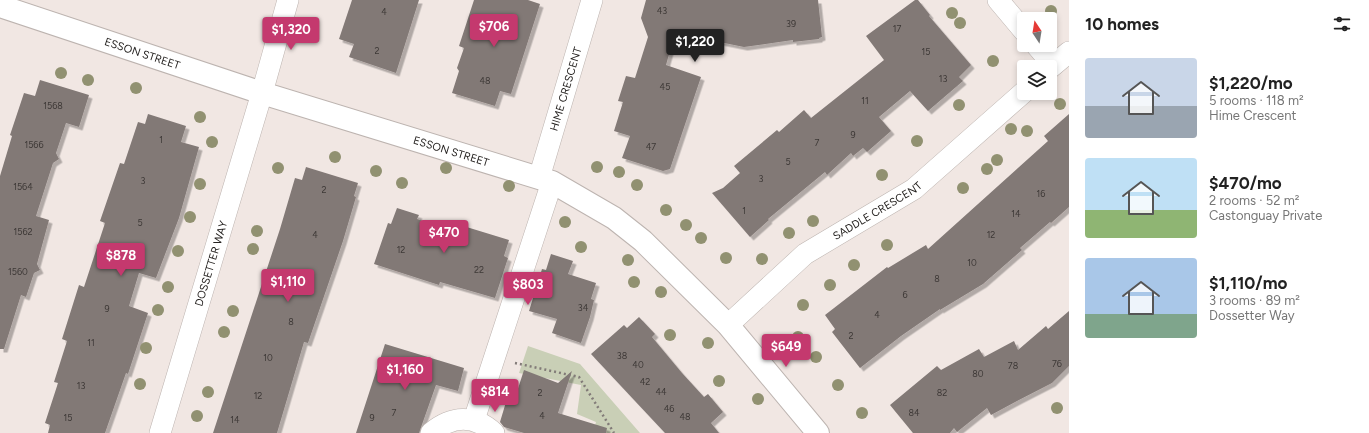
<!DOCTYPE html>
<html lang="en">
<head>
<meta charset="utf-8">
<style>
  :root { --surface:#fff; --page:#f6f6f6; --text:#222; --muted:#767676; --accent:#c4396e }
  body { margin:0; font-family:Figtree,sans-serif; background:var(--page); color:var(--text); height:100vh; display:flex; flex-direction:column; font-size:15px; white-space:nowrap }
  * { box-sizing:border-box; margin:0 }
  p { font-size:13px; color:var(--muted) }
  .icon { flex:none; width:22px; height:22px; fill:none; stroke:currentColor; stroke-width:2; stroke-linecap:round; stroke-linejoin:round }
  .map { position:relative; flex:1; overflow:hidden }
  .details { display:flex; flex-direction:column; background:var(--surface); width:300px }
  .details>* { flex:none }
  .needle { width:26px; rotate:348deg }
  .controls { position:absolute; left:1017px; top:12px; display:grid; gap:8px }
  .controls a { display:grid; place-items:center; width:40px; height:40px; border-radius:4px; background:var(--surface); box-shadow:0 2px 6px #0003; font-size:20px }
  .price { position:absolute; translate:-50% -34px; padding:0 9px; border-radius:4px; background:var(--accent); color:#fff; font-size:13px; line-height:26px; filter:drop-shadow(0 1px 2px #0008) }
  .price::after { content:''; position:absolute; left:50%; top:24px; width:12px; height:9px; margin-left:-6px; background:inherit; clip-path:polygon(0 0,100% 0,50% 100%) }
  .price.on { background:#222; color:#fff }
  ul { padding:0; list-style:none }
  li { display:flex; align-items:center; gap:12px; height:100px; padding:0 16px }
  li span { display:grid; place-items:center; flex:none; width:112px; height:80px; border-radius:4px; color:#555 }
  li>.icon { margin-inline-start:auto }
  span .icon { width:48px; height:48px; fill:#fffc; stroke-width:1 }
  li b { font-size:17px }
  h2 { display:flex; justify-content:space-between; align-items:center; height:48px; padding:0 16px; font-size:17px }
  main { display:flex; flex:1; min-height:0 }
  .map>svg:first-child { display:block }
  .green { fill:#c9cfb6 }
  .building { fill:#827976; filter:url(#shadow) }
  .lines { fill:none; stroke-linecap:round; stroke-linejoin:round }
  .minor-casing { stroke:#bdb4b0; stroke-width:22 }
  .tertiary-casing { stroke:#bdb4b0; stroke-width:24 }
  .path { stroke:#827b78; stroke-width:2.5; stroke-dasharray:2 3; stroke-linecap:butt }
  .minor { stroke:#fff; stroke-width:21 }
  .tertiary { stroke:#fff; stroke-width:22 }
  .tree { fill:#919171 }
  .labels { text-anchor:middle; stroke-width:3; stroke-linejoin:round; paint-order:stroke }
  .number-label { font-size:9px; fill:#3d3836 }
  .street-label { font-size:11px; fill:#262321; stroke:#f1e7e3 }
</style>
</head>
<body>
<main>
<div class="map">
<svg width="1069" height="433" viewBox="0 0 1069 433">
  <defs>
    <filter id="shadow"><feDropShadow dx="3.5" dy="3.5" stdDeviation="0" flood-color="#0004"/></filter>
  </defs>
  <rect width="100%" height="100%" fill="#f1e7e3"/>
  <!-- green -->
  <path class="green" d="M 528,346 L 580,364 L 640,433 L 593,433 L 596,422 L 577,414 L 581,385 L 519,373 Z"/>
  <!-- building -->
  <path class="building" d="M 352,0 L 419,0 L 396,73 L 349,57 L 354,44 L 339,39 Z
    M 474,0 L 528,0 L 540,4 L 511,94 L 500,91 L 495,106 L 452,93 L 459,71 L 457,68 L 464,48 L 459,46 Z
    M 646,0 L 818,0 L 822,37 L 819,38 L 819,39 L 793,42 L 793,40 L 744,47 L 675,33 L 666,65 L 701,77 L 670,169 L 663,171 L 622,158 L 630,136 L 614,131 L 623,102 L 618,101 L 626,76 L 635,78 L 648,37 L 641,18 Z
    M 915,0 L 918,0 L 930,15 L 929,16 L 971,65 L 959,77 L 963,81 L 928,111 L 910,91 L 879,117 L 891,131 L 867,152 L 863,148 L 853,156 L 851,153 L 827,175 L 825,172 L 768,219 L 769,220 L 750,237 L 712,193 L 723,188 L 740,173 L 734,166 L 777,130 L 779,132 L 804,110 L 811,118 L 884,60 L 866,36 Z
    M 40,80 L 89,95 L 79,127 L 66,123 L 56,153 L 59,159 L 53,163 L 36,216 L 49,220 L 37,264 L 40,270 L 34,273 L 26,297 L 21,295 L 4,349 L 0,349 L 0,176 L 12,136 L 10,135 L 24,93 L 35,96 Z
    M 148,114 L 186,126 L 181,142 L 199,147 L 179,218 L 156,278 L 139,273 L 129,306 L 148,313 L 128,374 L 126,373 L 105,433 L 48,433 L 50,425 L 45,423 L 58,383 L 54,382 L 67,341 L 62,339 L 79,285 L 84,287 L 105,223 L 100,221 L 120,163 L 124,164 L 138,122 L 145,124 Z
    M 1069,114 L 1069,207 L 1051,223 L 1050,222 L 1020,248 L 1022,250 L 983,284 L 940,310 L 940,309 L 901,336 L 860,368 L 832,332 L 835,329 L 825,315 L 887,267 L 888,268 L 926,245 L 928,249 L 1048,141 L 1044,136 Z
    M 306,167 L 358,183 L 354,196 L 356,197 L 343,241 L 308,343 L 304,342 L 277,433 L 213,433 L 280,229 L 295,178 L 302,180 Z
    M 397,208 L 419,215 L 417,219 L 458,232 L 460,225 L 509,240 L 504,256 L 508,258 L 495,298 L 440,282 L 439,285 L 374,264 L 388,223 L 391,224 Z
    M 551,254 L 573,261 L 568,274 L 596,283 L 591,299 L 594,300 L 590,317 L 581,343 L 552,333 L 557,319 L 529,311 L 542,269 L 546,270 Z
    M 1069,311 L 1069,366 L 1052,383 L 1017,401 L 991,415 L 987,408 L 957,432 L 954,428 L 950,433 L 913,433 L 890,405 L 937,366 L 941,370 L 979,349 L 984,357 L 1014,341 L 1018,350 L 1046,326 L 1048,329 Z
    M 639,317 L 655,334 L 652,337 L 682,373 L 704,397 L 708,394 L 723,412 L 711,423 L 719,433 L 665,433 L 591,354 L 624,325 L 627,328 Z
    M 385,344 L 464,368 L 458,391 L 436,385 L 419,433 L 356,433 Z
    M 524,370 L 558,383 L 572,371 L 558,413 L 607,428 L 606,433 L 524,433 L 504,427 L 500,422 L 506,402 L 513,404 Z"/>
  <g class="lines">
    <defs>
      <g id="minor">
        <path d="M 998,0 L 1024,31"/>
        <path d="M 1036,45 L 1053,65"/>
        <path d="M 1050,68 L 1069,52"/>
        <path id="s1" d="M 539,178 L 592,0"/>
        <path id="s2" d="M 728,325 L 805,254 L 914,189 L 1024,92"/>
        <path d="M 474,420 L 552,182"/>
        <path id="s3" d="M 160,433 L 262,93 L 288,0"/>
        <path d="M 431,433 C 451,416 474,414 494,433"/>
      </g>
      <g id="tertiary">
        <path id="s4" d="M 0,6 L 262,93 L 552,182 L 614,218 L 643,241 L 728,325 L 818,433"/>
      </g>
    </defs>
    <!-- minor casing -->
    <use href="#minor" class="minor-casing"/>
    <!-- tertiary casing -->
    <use href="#tertiary" class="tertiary-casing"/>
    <!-- path -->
    <path class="path" d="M 515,363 L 579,377 L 614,433"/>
    <!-- minor -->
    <use href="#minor" class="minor"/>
    <!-- tertiary -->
    <use href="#tertiary" class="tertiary"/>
  </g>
  <!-- trees -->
  <g class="tree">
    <circle cx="1051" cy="11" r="6"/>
    <circle cx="952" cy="13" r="6"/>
    <circle cx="960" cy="23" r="6"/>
    <circle cx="993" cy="61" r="6"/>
    <circle cx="61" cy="73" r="6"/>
    <circle cx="88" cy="80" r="6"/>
    <circle cx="136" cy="88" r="6"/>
    <circle cx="1060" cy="104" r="6"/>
    <circle cx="959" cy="105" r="6"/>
    <circle cx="200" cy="117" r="6"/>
    <circle cx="1011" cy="129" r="6"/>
    <circle cx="1027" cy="131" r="6"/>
    <circle cx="917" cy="141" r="6"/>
    <circle cx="212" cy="142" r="6"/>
    <circle cx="335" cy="157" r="6"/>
    <circle cx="997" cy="160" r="6"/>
    <circle cx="597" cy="167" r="6"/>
    <circle cx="278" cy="168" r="6"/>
    <circle cx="446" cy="168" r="6"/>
    <circle cx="987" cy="169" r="6"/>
    <circle cx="376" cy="171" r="6"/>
    <circle cx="619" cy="172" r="6"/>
    <circle cx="882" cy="175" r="6"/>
    <circle cx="402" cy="183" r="6"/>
    <circle cx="200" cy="184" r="6"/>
    <circle cx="637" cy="185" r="6"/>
    <circle cx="509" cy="186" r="6"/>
    <circle cx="963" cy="188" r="6"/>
    <circle cx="666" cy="210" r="6"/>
    <circle cx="190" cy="217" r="6"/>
    <circle cx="813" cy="221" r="6"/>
    <circle cx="565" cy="222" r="6"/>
    <circle cx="686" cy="225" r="6"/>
    <circle cx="257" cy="231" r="6"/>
    <circle cx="789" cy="233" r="6"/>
    <circle cx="701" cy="238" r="6"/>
    <circle cx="887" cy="245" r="6"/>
    <circle cx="581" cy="247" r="6"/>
    <circle cx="253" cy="249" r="6"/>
    <circle cx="178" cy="251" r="6"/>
    <circle cx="726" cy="258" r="6"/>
    <circle cx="762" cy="259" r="6"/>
    <circle cx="628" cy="260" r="6"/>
    <circle cx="854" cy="265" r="6"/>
    <circle cx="634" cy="282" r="6"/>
    <circle cx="830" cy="285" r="6"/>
    <circle cx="168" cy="287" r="6"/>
    <circle cx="661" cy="292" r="6"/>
    <circle cx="803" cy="305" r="6"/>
    <circle cx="158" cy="310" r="6"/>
    <circle cx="233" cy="311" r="6"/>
    <circle cx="224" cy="332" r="6"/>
    <circle cx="670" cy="335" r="6"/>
    <circle cx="798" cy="337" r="6"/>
    <circle cx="708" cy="343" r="6"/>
    <circle cx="146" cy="348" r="6"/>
    <circle cx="816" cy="357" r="6"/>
    <circle cx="719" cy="381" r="6"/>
    <circle cx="140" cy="384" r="6"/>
    <circle cx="838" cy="385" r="6"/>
    <circle cx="208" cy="392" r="6"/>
    <circle cx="758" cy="399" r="6"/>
    <circle cx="1057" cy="408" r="6"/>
    <circle cx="862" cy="413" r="6"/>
    <circle cx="197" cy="416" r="6"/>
  </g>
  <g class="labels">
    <!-- number labels -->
    <g class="number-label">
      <text x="662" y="14">43</text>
      <text x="384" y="15">4</text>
      <text x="791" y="27">39</text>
      <text x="897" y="32">17</text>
      <text x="377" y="54">2</text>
      <text x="926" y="55">15</text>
      <text x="943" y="82">13</text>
      <text x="485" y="84">48</text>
      <text x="665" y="90">45</text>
      <text x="865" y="104">11</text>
      <text x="53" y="109">1568</text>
      <text x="853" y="138">9</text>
      <text x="161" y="143">1</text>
      <text x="817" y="146">7</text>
      <text x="34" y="148">1566</text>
      <text x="651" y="150">47</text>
      <text x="788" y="165">5</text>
      <text x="761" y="182">3</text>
      <text x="143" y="184">3</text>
      <text x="23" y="190">1564</text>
      <text x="324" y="193">2</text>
      <text x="1041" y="197">16</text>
      <text x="744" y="214">1</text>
      <text x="1016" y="217">14</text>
      <text x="140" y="226">5</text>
      <text x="23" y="235">1562</text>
      <text x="315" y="238">4</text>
      <text x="991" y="238">12</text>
      <text x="401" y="253">12</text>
      <text x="972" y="266">10</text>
      <text x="479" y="273">22</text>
      <text x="18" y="275">1560</text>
      <text x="937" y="282">8</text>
      <text x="905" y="298">6</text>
      <text x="583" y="311">34</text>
      <text x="107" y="312">9</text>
      <text x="877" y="318">4</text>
      <text x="291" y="325">8</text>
      <text x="851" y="339">2</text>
      <text x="91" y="346">11</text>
      <text x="622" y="359">38</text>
      <text x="268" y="361">10</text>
      <text x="1057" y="367">76</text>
      <text x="638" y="368">40</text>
      <text x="1013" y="369">78</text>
      <text x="978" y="377">80</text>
      <text x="645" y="385">42</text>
      <text x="81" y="389">13</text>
      <text x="661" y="395">44</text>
      <text x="540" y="396">2</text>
      <text x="942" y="396">82</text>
      <text x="258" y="399">12</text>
      <text x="669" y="412">46</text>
      <text x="394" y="416">7</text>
      <text x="914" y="416">84</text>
      <text x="542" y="419">4</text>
      <text x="685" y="420">48</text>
      <text x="68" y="421">15</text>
      <text x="372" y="421">9</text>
      <text x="235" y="423">14</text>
    </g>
    <!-- street labels -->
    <g class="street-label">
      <text dy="4" stroke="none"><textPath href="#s4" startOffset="150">ESSON STREET</textPath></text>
      <text dy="4" stroke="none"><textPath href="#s1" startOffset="93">HIME CRESCENT</textPath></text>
      <text dy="4" stroke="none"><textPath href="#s4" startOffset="474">ESSON STREET</textPath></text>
      <text dy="4" stroke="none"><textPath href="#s2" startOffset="189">SADDLE CRESCENT</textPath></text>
      <text dy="4" stroke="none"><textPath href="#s3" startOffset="177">DOSSETTER WAY</textPath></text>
    </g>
  </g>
</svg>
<div class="controls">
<a><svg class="needle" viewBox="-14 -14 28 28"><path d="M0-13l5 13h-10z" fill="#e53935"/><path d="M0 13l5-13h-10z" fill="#767676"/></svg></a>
<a><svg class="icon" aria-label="layers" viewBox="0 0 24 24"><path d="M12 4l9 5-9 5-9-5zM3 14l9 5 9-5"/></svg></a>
</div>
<b class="price" style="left:494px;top:48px">$706</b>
<b class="price" style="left:291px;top:51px">$1,320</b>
<b class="price on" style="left:695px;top:63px">$1,220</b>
<b class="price" style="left:444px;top:254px">$470</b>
<b class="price" style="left:121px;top:277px">$878</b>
<b class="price" style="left:288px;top:303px">$1,110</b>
<b class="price" style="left:528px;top:306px">$803</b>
<b class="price" style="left:786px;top:368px">$649</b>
<b class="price" style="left:405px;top:391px">$1,160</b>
<b class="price" style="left:495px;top:413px">$814</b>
</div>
<section class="details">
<h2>10 homes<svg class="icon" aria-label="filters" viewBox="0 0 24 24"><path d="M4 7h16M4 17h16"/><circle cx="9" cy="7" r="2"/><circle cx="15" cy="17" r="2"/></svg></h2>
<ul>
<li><span style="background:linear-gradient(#c9d6e8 60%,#9aa5b1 0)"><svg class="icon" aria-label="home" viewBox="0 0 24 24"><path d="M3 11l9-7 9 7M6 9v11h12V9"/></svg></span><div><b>$1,220/mo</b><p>5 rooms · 118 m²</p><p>Hime Crescent</p></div></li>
<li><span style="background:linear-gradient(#bfe0f5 65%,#8fb573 0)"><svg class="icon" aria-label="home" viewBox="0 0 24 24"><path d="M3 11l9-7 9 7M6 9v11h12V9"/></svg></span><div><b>$470/mo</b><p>2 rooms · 52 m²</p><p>Castonguay Private</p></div></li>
<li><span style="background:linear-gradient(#a9c7e8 70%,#7fa58c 0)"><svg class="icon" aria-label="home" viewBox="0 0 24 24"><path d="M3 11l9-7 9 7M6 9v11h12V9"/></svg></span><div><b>$1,110/mo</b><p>3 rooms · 89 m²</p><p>Dossetter Way</p></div></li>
</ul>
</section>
</main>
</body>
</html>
